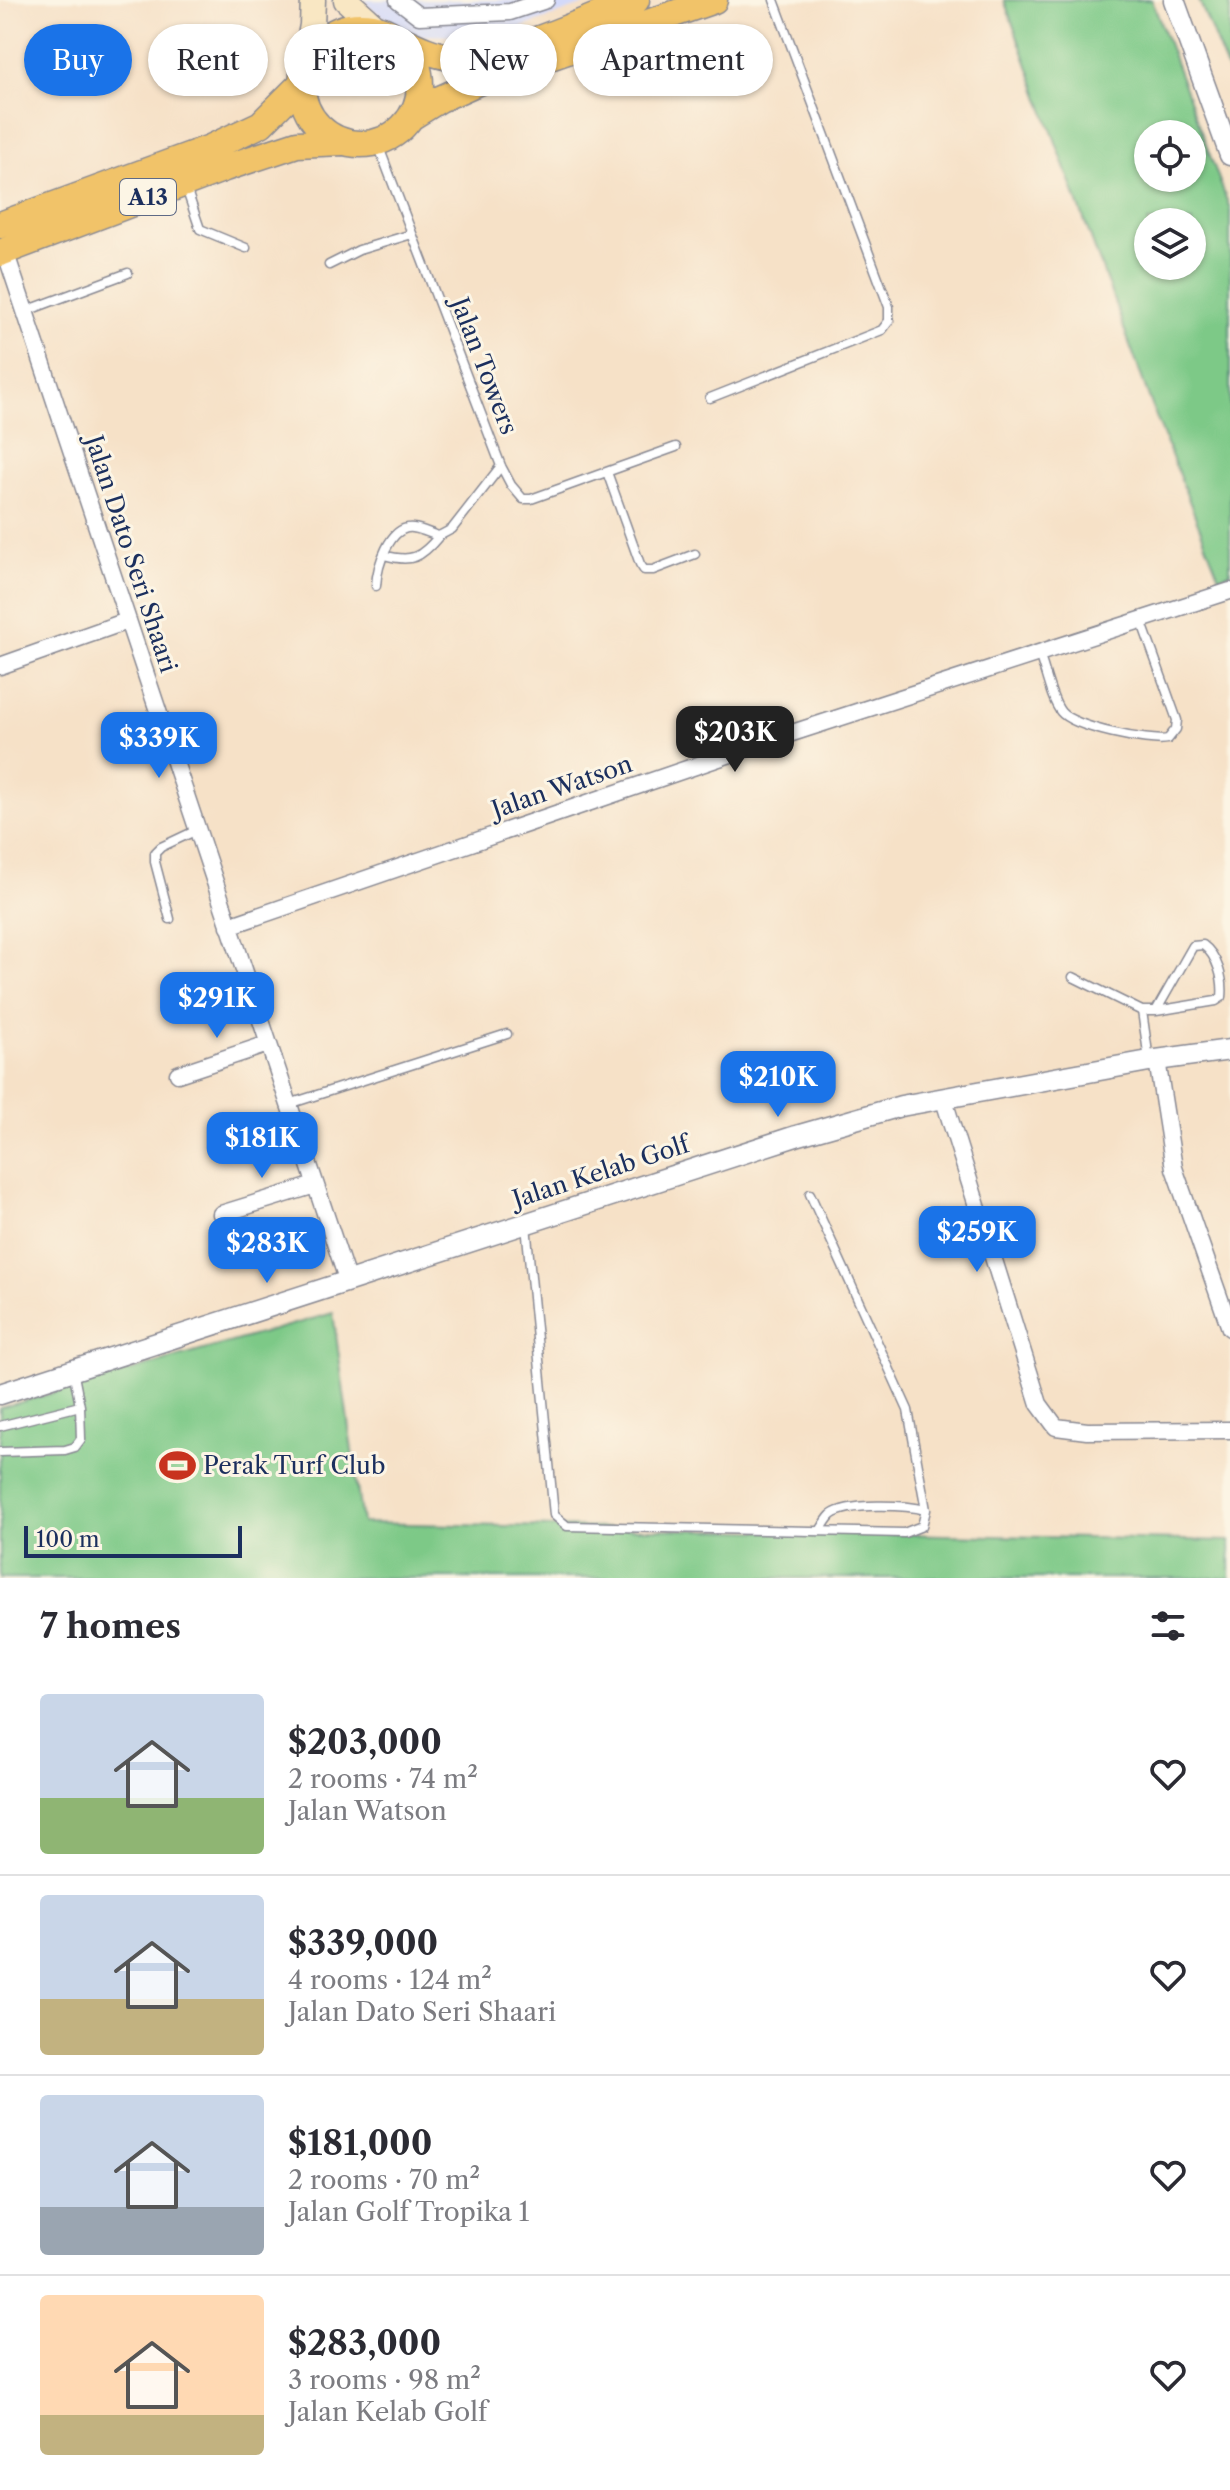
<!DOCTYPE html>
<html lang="en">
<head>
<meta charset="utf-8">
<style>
  :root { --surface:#fff; --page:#f2f2f3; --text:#2b2b33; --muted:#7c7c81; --line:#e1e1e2; --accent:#1a73e8 }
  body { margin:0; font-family:"Libre Caslon Text",serif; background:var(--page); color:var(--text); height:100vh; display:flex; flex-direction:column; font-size:30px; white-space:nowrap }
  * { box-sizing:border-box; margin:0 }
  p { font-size:26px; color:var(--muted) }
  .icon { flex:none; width:44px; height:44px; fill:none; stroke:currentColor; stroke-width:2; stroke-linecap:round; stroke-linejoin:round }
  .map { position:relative; height:1578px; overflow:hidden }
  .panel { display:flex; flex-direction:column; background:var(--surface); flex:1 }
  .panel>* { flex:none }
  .top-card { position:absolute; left:24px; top:24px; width:800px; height:72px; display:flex; gap:16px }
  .buttons { position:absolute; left:1134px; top:120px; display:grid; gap:16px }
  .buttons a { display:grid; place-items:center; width:72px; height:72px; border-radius:50%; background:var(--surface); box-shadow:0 2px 6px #0004; font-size:40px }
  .scale { position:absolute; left:24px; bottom:20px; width:218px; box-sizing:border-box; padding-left:8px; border:4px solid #1b2f5e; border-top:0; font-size:22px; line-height:28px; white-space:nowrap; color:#1b2f5e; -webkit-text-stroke:6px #fcf5e5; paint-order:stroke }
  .price { position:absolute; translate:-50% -68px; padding:0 18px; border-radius:16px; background:var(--accent); color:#fff; font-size:26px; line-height:52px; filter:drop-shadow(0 2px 4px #0008) }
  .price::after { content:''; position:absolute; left:50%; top:48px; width:24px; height:18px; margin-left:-12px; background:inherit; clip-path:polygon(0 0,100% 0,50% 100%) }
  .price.on { background:#222; color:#fff }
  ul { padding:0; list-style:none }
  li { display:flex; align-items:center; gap:24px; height:200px; padding:0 40px }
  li+li { border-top:2px solid var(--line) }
  li span { display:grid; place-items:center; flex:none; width:224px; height:160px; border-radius:8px; color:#555 }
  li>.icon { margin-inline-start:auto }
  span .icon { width:96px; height:96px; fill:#fffc; stroke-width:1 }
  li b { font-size:34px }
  h2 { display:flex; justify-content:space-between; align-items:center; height:96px; padding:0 40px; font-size:34px }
  .pill { padding:0 28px; border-radius:36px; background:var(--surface); box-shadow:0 2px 6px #0004; font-size:28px; line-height:72px }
  .pill.on { background:var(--accent); color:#fff }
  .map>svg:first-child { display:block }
  .built { fill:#d3d9f9 }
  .green { fill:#7dc987; stroke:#4c7c72; stroke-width:2; fill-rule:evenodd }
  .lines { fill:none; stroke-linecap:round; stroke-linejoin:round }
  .service-casing { stroke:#888892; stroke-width:11 }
  .minor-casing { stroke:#888892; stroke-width:19 }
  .tertiary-casing { stroke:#888892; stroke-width:23 }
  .secondary-casing { stroke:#888892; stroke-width:27 }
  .primary-casing { stroke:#888892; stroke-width:29 }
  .service { stroke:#fff; stroke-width:8 }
  .minor { stroke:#fff; stroke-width:16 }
  .tertiary { stroke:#fff; stroke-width:20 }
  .secondary { stroke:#f9e7c3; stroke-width:24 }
  .primary { stroke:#f1c369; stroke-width:26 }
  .labels { text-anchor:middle; stroke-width:6; stroke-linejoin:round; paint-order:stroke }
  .shield { fill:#fcf5e5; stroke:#5e6a86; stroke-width:2 }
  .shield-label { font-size:22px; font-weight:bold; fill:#1b2f5e }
  .street-label { font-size:24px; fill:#1b2f5e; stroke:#fcf5e5 }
  .poi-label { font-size:24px; fill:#1b2f5e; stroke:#fcf5e5; text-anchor:start }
</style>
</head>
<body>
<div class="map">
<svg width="1230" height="1578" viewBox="0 0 1230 1578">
  <rect width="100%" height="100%" fill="#fcf5e5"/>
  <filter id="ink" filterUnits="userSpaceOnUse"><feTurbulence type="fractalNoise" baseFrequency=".0125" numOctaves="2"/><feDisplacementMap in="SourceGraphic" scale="16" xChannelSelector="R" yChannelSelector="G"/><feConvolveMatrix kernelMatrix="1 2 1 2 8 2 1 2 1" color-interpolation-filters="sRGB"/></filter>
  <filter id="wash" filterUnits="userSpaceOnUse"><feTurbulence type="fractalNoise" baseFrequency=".006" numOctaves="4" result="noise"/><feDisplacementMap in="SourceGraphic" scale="32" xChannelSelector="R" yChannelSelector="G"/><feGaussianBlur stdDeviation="1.8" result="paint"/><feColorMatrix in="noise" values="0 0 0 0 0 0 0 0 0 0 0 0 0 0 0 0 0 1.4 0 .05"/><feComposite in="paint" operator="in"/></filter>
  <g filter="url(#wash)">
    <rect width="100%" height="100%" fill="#f6e1c7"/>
    <!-- built -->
    <path class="built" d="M 365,0 L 598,0 L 495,37 L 411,35 L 368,6 Z"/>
    <!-- green -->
    <path class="green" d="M 1004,0 L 1152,0 L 1230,209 L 1230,573 L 1219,577 L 1157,419 ZM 1192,134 L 1192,178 L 1148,178 L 1148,134 ZM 1192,222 L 1192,266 L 1148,266 L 1148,222 Z
      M 1199,0 L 1230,0 L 1230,76 Z
      M 333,1313 L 362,1523 L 1230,1541 L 1230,1578 L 0,1578 L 0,1408 Z"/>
  </g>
  <g filter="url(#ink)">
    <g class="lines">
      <defs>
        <path id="service" d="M 377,142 L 501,466 L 511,485 L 523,499 L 531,499 L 676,447
          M 186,188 L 200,229 L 246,248
          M 329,265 L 359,250 L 412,234
          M 26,311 L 128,273
          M 710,398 L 882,330 L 889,321 L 889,307 L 774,0
          M 607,472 L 640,564 L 644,570 L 653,570 L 695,554
          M 384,555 C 411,563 421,558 439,536
          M 376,586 C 377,568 389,525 413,528 C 422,529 431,534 439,536 L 452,529 L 501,466
          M 1039,654 C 1045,669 1051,700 1061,712 C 1073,727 1150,743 1168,739 L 1176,729 L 1177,720 L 1141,620
          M 170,919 L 155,862 L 155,853 L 161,847 L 197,830
          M 1073,977 L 1142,1011 L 1149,1060
          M 1142,1011 L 1156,1011 L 1193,946 L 1203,945 C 1217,955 1224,979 1222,997 L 1216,1001 L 1156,1011
          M 289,1104 L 507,1034
          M 526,1225 L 554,1515 L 567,1526 L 904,1533 L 922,1526 L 926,1510 L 908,1410 L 810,1194
          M 0,1426 L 80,1406
          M 0,1452 L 65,1450 L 75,1447 L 81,1439 L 80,1406 L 73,1370
          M 820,1531 C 823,1526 827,1519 831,1515 C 848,1502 906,1505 926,1510"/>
        <path id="minor" d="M 398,0 L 419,16 L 510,12 L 546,0
          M 5,251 L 348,1282
          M 0,666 L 127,621
          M 229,926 L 786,735 L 1230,591
          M 1157,1060 L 1174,1168 L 1230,1328
          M 178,1074 L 268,1044
          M 943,1097 L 1039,1404 L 1056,1427 L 1087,1431 L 1230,1430
          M 221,1214 L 315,1185"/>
        <path id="tertiary" d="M 1174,0 L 1230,155
          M 0,1394 L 796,1136 L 901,1106 L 1149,1061 L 1230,1050"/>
        <path id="secondary" d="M 346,0 L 376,27
          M 305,62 L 312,25 L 313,0"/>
        <path id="primary" d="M302 85a59 59 0 1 1 118 0a59 59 0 1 1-118 0Z
          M 398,38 C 415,46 433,55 451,57 C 500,62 589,18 636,0
          M 411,117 L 440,99 L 478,82 L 714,0
          M 0,225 L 210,148 L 261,124 L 301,84
          M 0,253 L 225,168 L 297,144 L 343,142"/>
      </defs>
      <!-- service casing -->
      <use href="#service" class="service-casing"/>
      <!-- minor casing -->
      <use href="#minor" class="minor-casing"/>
      <!-- tertiary casing -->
      <use href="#tertiary" class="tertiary-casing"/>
      <!-- secondary casing -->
      <use href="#secondary" class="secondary-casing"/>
      <!-- primary casing -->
      <use href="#primary" class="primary-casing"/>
      <!-- service -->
      <use href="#service" class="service"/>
      <!-- minor -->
      <use href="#minor" class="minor"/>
      <!-- tertiary -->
      <use href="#tertiary" class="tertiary"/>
      <!-- secondary -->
      <use href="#secondary" class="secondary"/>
      <!-- primary -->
      <use href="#primary" class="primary"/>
    </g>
  </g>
  <!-- icons -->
  <defs>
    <symbol id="stadium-bare" viewBox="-9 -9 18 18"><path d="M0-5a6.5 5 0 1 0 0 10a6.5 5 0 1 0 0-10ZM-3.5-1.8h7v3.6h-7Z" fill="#c8321e" stroke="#fcf5e5" stroke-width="2.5" paint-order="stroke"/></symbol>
  </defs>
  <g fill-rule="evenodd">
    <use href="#stadium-bare" x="152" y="1440" width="51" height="51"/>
  </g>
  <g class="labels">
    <!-- shield labels -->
    <rect class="shield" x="120" y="179" width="56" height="36" rx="6"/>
    <g class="shield-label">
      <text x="148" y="205">A13</text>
    </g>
    <!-- street labels -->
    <g class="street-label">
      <text transform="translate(484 366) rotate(69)" y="8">Jalan Towers</text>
      <text transform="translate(131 554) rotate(72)" y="8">Jalan Dato Seri Shaari</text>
      <text transform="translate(562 787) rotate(-19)" y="8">Jalan Watson</text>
      <text transform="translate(601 1172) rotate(-18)" y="8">Jalan Kelab Golf</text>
    </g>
    <!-- poi labels -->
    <g class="poi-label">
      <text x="203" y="1474">Perak Turf Club</text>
    </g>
  </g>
</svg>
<div class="buttons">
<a><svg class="icon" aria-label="locate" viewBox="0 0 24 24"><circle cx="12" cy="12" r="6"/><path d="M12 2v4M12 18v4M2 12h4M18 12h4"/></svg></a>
<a><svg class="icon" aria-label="layers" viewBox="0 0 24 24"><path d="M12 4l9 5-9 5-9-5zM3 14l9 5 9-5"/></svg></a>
</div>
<div class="scale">100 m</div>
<b class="price on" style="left:735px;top:774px">$203K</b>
<b class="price" style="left:159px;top:780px">$339K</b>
<b class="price" style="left:217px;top:1040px">$291K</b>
<b class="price" style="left:778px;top:1119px">$210K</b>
<b class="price" style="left:262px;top:1180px">$181K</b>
<b class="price" style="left:977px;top:1274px">$259K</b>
<b class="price" style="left:267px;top:1285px">$283K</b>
<div class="top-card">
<a class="pill on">Buy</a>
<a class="pill">Rent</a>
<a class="pill">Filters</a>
<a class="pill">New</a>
<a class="pill">Apartment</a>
</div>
</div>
<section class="panel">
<h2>7 homes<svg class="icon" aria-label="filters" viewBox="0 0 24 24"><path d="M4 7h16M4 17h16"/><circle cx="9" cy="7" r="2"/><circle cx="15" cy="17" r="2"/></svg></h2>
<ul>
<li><span style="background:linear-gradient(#c9d6e8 65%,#8fb573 0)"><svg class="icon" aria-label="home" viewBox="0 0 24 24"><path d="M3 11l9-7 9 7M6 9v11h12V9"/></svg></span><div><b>$203,000</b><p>2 rooms · 74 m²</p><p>Jalan Watson</p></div><svg class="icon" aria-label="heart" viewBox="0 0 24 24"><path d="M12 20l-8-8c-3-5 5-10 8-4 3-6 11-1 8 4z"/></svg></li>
<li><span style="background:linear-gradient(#c9d6e8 65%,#c2b280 0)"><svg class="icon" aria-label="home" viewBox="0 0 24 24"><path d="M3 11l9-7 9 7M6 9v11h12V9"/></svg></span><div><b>$339,000</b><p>4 rooms · 124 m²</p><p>Jalan Dato Seri Shaari</p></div><svg class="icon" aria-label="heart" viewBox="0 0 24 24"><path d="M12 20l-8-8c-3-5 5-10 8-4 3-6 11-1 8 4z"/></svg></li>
<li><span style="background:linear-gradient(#c9d6e8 70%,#9aa5b1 0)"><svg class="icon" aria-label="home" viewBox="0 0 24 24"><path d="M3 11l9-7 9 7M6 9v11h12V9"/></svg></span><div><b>$181,000</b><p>2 rooms · 70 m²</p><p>Jalan Golf Tropika 1</p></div><svg class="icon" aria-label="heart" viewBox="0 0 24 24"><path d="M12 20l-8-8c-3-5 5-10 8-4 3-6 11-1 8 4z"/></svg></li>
<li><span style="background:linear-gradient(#ffd9b3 75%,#c2b280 0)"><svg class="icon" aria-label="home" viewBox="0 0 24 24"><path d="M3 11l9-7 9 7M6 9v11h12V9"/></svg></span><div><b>$283,000</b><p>3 rooms · 98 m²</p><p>Jalan Kelab Golf</p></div><svg class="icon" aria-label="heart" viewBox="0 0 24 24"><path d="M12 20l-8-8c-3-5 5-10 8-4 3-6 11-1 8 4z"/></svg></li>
</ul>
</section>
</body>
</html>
